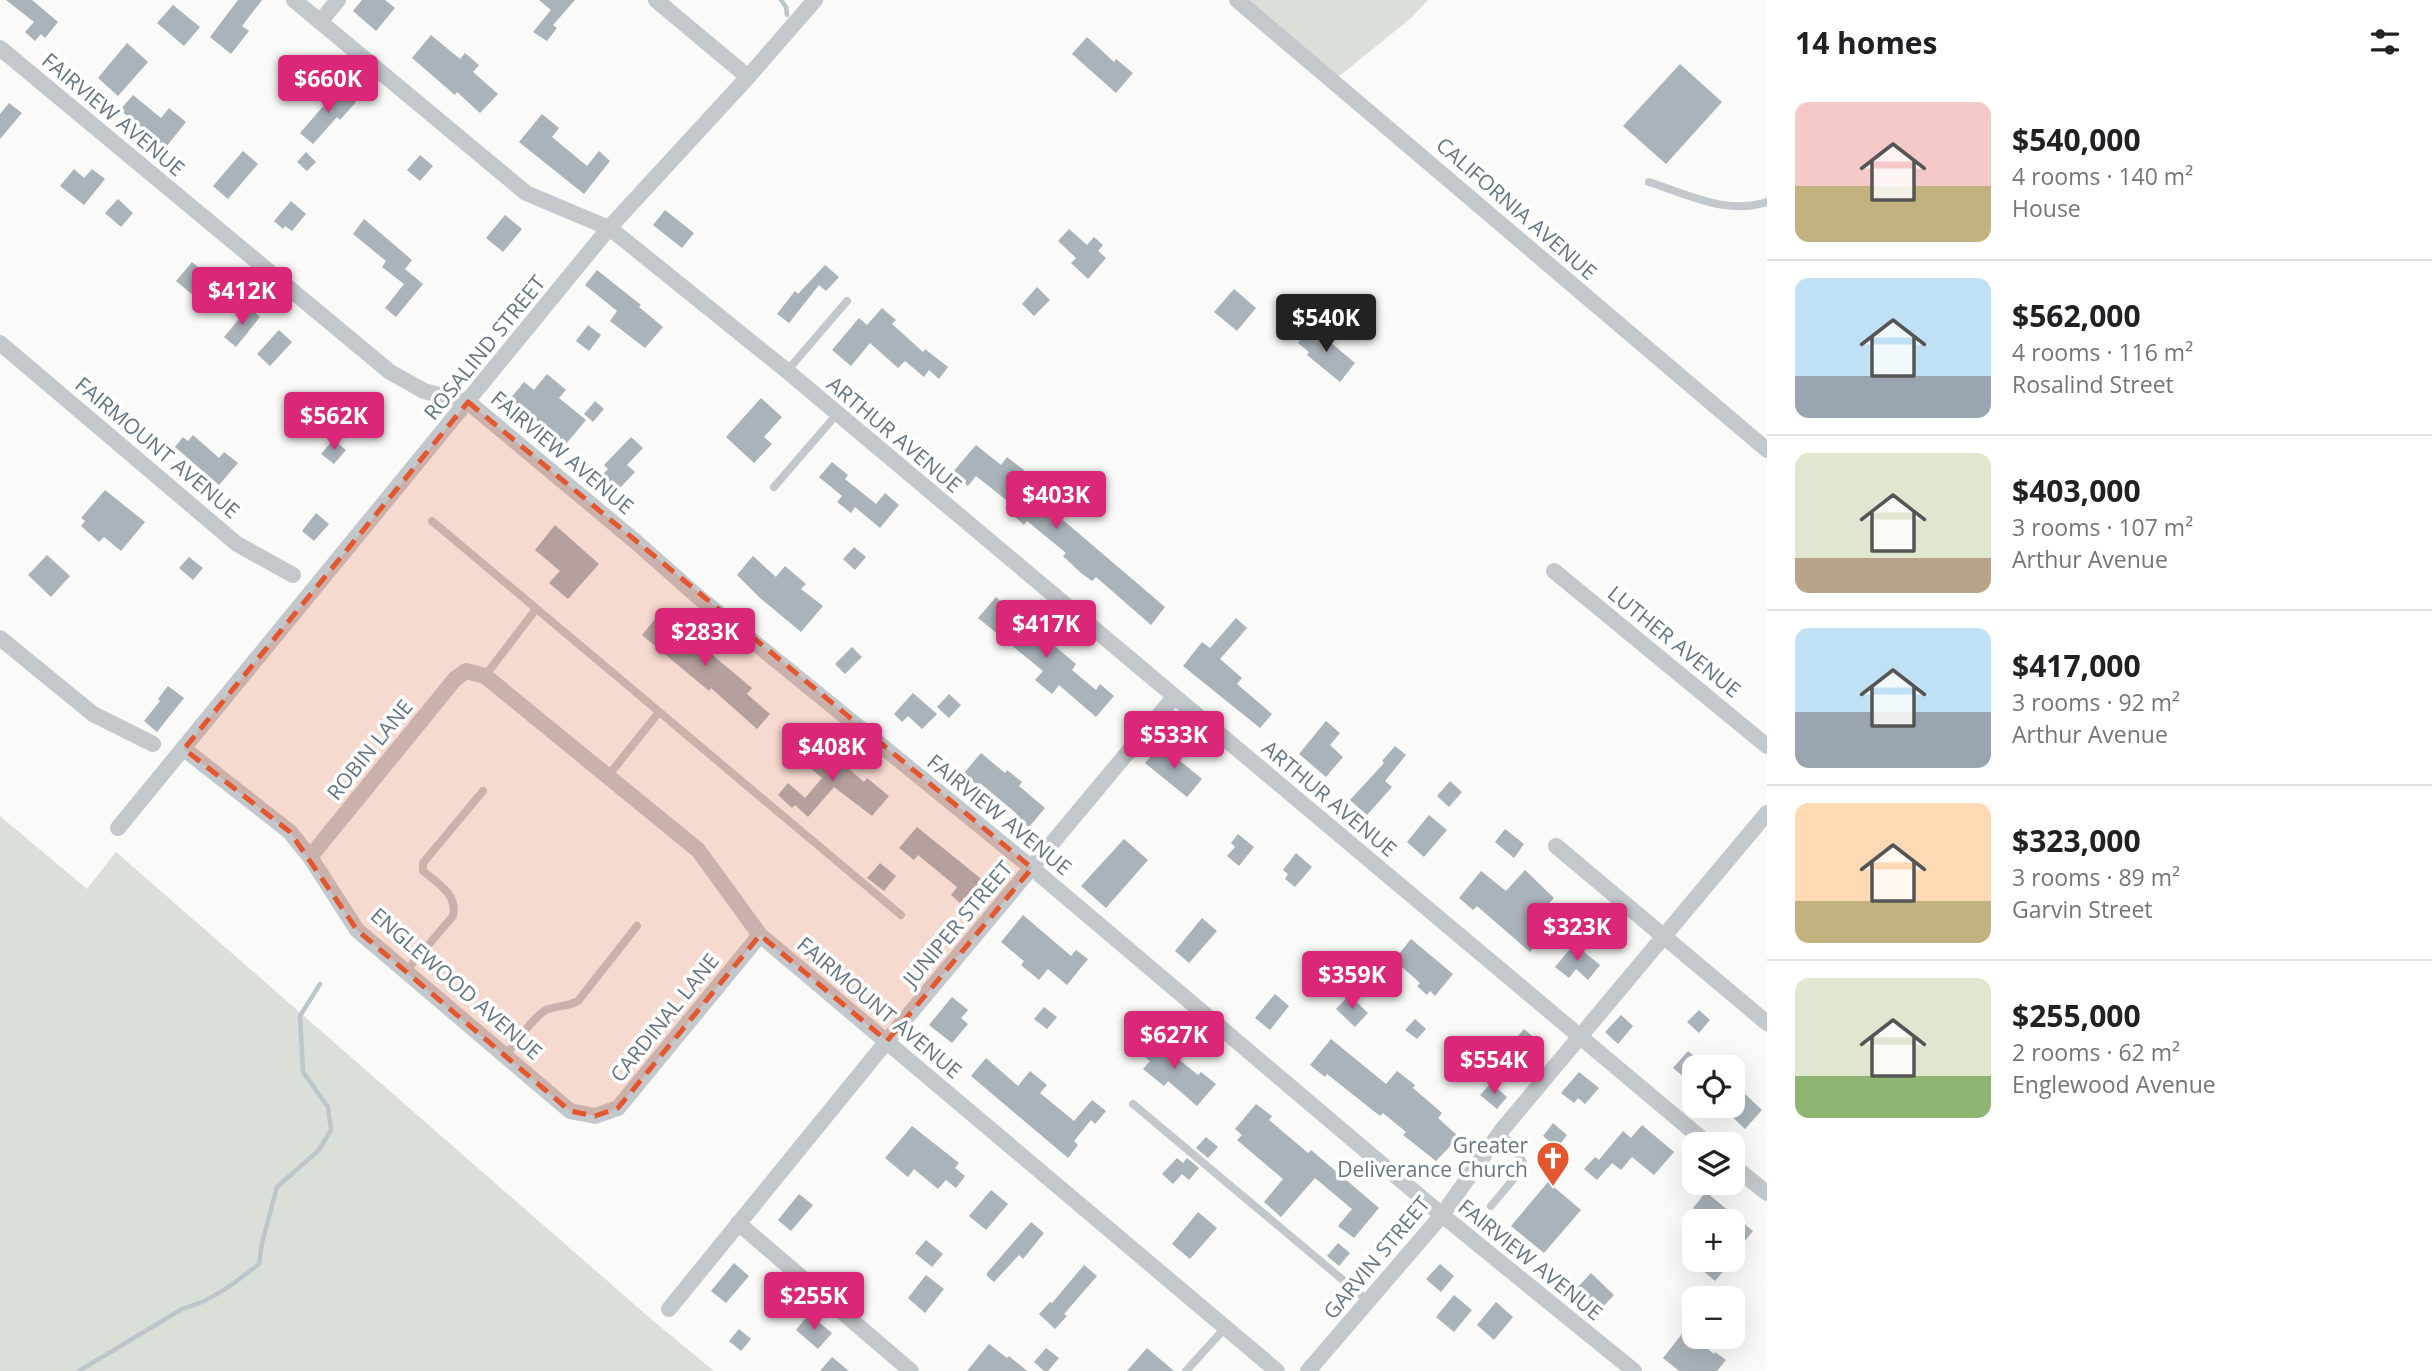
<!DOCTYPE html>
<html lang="en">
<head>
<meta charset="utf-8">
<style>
  :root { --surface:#fff; --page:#f6f6f6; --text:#202124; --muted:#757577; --line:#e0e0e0; --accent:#db2777 }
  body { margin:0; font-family:"Open Sans",sans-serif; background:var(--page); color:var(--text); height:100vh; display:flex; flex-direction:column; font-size:26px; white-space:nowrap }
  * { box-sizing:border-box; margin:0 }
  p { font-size:23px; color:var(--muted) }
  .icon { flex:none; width:38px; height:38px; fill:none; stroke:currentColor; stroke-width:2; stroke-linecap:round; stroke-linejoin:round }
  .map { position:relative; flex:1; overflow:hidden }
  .sheet { display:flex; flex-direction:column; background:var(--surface); width:665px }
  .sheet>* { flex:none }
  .tools { position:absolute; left:1682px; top:1055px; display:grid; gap:14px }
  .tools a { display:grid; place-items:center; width:63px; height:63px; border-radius:14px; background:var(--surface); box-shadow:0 7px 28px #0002; font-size:35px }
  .price { position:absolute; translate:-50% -60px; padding:0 16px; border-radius:7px; background:var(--accent); color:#fff; font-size:23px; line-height:46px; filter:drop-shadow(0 2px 4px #0008) }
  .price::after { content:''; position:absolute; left:50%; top:42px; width:21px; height:16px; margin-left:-10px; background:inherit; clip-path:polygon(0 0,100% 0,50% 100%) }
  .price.on { background:#222; color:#fff }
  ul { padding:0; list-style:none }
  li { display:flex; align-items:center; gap:21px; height:175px; padding:0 28px }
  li+li { border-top:2px solid var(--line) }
  li span { display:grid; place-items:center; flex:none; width:196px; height:140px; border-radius:14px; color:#555 }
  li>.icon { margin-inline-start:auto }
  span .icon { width:84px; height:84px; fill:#fffc; stroke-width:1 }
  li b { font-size:30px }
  h2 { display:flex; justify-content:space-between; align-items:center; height:84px; padding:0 28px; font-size:30px }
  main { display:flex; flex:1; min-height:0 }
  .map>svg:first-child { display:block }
  .green { fill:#dadfd7 }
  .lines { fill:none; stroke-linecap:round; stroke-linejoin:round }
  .stream { stroke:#bbc7cb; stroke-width:4.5 }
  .building { fill:#aab3b9 }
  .service { stroke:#c3c8cc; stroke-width:8 }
  .minor { stroke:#c3c8cc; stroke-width:16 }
  .marked { fill:#e4572e; fill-opacity:0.2; stroke:#e4572e; stroke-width:5; stroke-dasharray:14 9; stroke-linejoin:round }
  .labels { text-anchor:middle; stroke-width:7; stroke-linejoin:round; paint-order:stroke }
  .street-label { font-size:21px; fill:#657683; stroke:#fff }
  .poi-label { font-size:21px; fill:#657683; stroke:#fff; text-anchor:end }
</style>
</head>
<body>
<main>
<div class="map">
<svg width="1767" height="1371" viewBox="0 0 1767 1371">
  <rect width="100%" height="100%" fill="#fafaf8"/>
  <!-- green -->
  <path class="green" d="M 1244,0 L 1428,0 L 1411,18 L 1337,78 Z
    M 0,816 L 87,889 L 116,852 L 651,1319 L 714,1371 L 0,1371 Z"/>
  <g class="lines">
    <!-- stream -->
    <path class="stream" d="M 781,0 L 786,7 L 787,15
      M 79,1371 L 182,1309 C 212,1301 235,1283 259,1264 L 262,1243 L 277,1187 L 319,1150 L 331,1130 L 328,1107 L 303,1072 L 300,1016 L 320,984"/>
  </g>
  <!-- building -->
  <path class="building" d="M 6,0 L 32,0 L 58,22 L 45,38 L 41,34 L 35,41 L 25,32 L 34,22 Z
    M 238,0 L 262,0 L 242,26 L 249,31 L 231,54 L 210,37 Z
    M 362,0 L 385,0 L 395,8 L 376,31 L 353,11 Z
    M 539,0 L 575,0 L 553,25 L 557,28 L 547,41 L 533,32 L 551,10 Z
    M 173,5 L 200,27 L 184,46 L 157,23 Z
    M 431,35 L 460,59 L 465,53 L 479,65 L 473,72 L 498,94 L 480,113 L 457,92 L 455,95 L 412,58 Z
    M 1087,37 L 1114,62 L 1116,59 L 1133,73 L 1116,93 L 1072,54 Z
    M 127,43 L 148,62 L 118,96 L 98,78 Z
    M 1680,64 L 1722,102 L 1666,164 L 1623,126 Z
    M 339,88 L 356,102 L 340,120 L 337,117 L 313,144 L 300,133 Z
    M 133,95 L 161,118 L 169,108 L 186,122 L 166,147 L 120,110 Z
    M 9,103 L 22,113 L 0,139 L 0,114 Z
    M 542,114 L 559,128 L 552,137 L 587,166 L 599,151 L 610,161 L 584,194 L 519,142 Z
    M 243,151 L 258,164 L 228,199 L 213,186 Z
    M 306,152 L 316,162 L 307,171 L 297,162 Z
    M 420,155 L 433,166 L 420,181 L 407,170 Z
    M 74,169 L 84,178 L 92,169 L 105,179 L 84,205 L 60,186 Z
    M 118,199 L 133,213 L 121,227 L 105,213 Z
    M 291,201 L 306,214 L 292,231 L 285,226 L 283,229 L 274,221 Z
    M 665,210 L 694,233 L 682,248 L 653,225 Z
    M 505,215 L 522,229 L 503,252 L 486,238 Z
    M 364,219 L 412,260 L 405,269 L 423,284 L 396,317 L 385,308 L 404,284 L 382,267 L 386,261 L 353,234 Z
    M 1069,229 L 1087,245 L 1094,237 L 1103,245 L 1098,251 L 1106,258 L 1088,279 L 1071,263 L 1076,258 L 1058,241 Z
    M 192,262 L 210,277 L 194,296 L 176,281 Z
    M 825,265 L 839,277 L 826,291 L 819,285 L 789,323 L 777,314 L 795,291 L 798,294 Z
    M 597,270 L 641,305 L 639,307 L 663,327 L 645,348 L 610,321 L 617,311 L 585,285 Z
    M 1037,287 L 1050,300 L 1034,316 L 1022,304 Z
    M 1234,289 L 1256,308 L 1237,331 L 1214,312 Z
    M 249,307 L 260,317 L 236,347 L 224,337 Z
    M 882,308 L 896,320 L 892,324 L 923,352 L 925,349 L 948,367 L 939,379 L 929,370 L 924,377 L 905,361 L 898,368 L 870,343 L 851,366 L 832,350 L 859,318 L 867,325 Z
    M 588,325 L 601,335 L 589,351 L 576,341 Z
    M 1311,326 L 1355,363 L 1340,382 L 1307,355 L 1309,352 L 1298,343 Z
    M 279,330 L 292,342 L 270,366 L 257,354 Z
    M 547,374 L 566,390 L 559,398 L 586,420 L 566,444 L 510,399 L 524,382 L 534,390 Z
    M 317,393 L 330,403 L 310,428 L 297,418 Z
    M 761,398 L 782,417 L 764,437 L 772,444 L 754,463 L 726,437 Z
    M 357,399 L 368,409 L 355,424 L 344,415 Z
    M 595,401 L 604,409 L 593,422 L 584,414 Z
    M 193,435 L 219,458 L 224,452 L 238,463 L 219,485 L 175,447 L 183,437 L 188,441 Z
    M 631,437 L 643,448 L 627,465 L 635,472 L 618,490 L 602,475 L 608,469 L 604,465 Z
    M 333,440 L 346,450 L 334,464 L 321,454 Z
    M 976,445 L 1001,465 L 1007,457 L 1024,470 L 1015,481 L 1042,504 L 1039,507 L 1059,524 L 1063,520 L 1165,607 L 1151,625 L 1096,577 L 1092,581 L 1081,573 L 1063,556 L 1066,553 L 1027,521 L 1024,525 L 1005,508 L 1010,503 L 976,476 L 968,486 L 952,473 Z
    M 832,462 L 848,475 L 845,479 L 876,504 L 885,493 L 899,505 L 880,528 L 855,507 L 851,513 L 837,502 L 842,496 L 819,477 Z
    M 105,490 L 145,522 L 121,551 L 104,537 L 99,542 L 81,526 L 85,521 L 81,518 Z
    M 316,513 L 329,524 L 314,541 L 302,531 Z
    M 555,525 L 599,564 L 568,599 L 549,583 L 560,571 L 535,550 Z
    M 854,547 L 866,557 L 855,570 L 843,559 Z
    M 47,555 L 70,576 L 51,597 L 28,575 Z
    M 753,556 L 776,577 L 785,566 L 806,584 L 801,589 L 823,606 L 801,632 L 759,597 L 737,575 Z
    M 189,557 L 203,568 L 193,580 L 179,568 Z
    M 996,597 L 1009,609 L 1004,615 L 1031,638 L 1037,631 L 1076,664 L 1072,670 L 1096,690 L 1100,684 L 1114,696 L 1096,717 L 1059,685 L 1052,694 L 1035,680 L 1043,671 L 978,618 Z
    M 661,612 L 752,688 L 747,694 L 770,714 L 757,729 L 711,688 L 709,691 L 642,635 Z
    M 1236,618 L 1247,628 L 1220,659 L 1242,678 L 1237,684 L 1272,714 L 1260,728 L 1183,666 L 1202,642 L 1210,648 Z
    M 852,647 L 862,657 L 845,674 L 835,664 Z
    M 168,686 L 184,698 L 157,732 L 144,721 L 160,701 L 158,699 Z
    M 913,693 L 937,714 L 922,729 L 908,716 L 902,722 L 894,714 Z
    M 949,694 L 961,705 L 949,718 L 937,707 Z
    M 1326,721 L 1340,733 L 1330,745 L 1343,757 L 1326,777 L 1299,754 Z
    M 811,736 L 864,782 L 867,778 L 889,796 L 872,816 L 834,787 L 808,817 L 795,805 L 792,808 L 778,795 L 788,783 L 805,798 L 822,778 L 803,762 L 805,760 L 797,753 Z
    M 1161,745 L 1202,779 L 1187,797 L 1145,763 Z
    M 1395,746 L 1406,755 L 1385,781 L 1392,787 L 1367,815 L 1350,800 L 1384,763 L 1382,761 Z
    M 981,753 L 1005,773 L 1007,770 L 1022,782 L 1019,786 L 1045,808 L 1029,827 L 1015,816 L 1017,814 L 980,783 L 977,785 L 964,773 Z
    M 1450,781 L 1462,792 L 1449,807 L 1437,796 Z
    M 1429,815 L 1447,830 L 1424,857 L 1407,842 Z
    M 917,827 L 985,882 L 970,900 L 965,897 L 960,903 L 951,895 L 957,887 L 918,855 L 914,860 L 899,848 Z
    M 1505,829 L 1524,844 L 1514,858 L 1495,842 Z
    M 1238,834 L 1254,847 L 1239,866 L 1227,856 L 1235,847 L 1231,843 Z
    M 1124,839 L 1148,860 L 1106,908 L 1081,886 Z
    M 1296,853 L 1312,867 L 1295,887 L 1285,879 L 1288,874 L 1283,870 Z
    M 880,863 L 896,876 L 884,891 L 867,878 Z
    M 1525,870 L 1554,898 L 1532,922 L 1546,934 L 1530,952 L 1477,906 L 1473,910 L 1459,898 L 1481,871 L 1506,891 Z
    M 1023,915 L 1071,956 L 1076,950 L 1088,959 L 1067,985 L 1048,969 L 1039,980 L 1021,965 L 1024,961 L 1001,942 Z
    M 1202,918 L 1217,931 L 1189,963 L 1175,951 Z
    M 1411,939 L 1453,974 L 1435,996 L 1430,991 L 1427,995 L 1417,986 L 1420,983 L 1394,960 Z
    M 1574,944 L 1600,965 L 1588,980 L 1576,969 L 1569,978 L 1555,967 Z
    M 1275,994 L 1289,1006 L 1270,1030 L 1255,1018 Z
    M 1349,995 L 1368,1013 L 1355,1027 L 1336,1009 Z
    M 952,997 L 968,1010 L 961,1018 L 968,1024 L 952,1043 L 929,1025 Z
    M 1044,1007 L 1057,1017 L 1047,1029 L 1034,1019 Z
    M 1699,1010 L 1710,1020 L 1699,1033 L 1687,1022 Z
    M 1621,1015 L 1633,1026 L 1618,1044 L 1605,1032 Z
    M 1415,1019 L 1426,1029 L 1417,1039 L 1405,1030 Z
    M 1524,1029 L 1537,1040 L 1512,1070 L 1499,1059 Z
    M 1148,1034 L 1198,1075 L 1201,1072 L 1216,1084 L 1197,1106 L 1168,1081 L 1164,1086 L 1143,1069 L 1150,1061 L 1135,1049 Z
    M 1331,1039 L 1386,1084 L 1397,1071 L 1415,1085 L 1413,1088 L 1442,1113 L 1438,1118 L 1459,1137 L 1436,1161 L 1403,1135 L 1406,1132 L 1383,1113 L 1380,1116 L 1327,1074 L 1325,1077 L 1310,1065 Z
    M 1688,1051 L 1709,1068 L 1694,1068 L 1694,1085 L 1673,1068 Z
    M 986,1058 L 1018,1086 L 1030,1071 L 1047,1085 L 1040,1093 L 1074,1121 L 1092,1100 L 1106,1111 L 1095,1124 L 1091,1120 L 1074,1141 L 1078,1145 L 1068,1158 L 971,1076 Z
    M 1579,1072 L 1599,1088 L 1585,1104 L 1578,1098 L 1574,1103 L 1561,1093 Z
    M 1491,1083 L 1507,1097 L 1497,1109 L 1480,1095 Z
    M 1745,1094 L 1762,1110 L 1745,1129 L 1728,1113 Z
    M 1256,1104 L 1272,1116 L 1269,1120 L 1308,1153 L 1311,1150 L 1379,1208 L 1354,1238 L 1338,1226 L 1352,1209 L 1315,1178 L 1281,1217 L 1264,1202 L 1283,1179 L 1237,1140 L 1242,1135 L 1235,1129 Z
    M 1553,1123 L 1567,1135 L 1557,1148 L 1543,1136 Z
    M 1642,1125 L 1674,1152 L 1654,1175 L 1632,1157 L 1621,1170 L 1612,1163 L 1597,1180 L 1584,1169 L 1595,1157 L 1599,1160 L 1623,1131 L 1631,1138 Z
    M 912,1126 L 959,1163 L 955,1168 L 965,1176 L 956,1188 L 946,1180 L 938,1189 L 914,1169 L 908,1177 L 885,1158 Z
    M 1206,1137 L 1218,1147 L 1208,1158 L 1196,1148 Z
    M 1177,1158 L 1183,1163 L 1187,1158 L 1199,1168 L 1189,1180 L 1182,1174 L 1173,1184 L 1162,1174 Z
    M 1548,1182 L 1581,1210 L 1544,1253 L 1511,1226 Z
    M 991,1190 L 1008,1204 L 986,1230 L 969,1216 Z
    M 1706,1192 L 1753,1231 L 1732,1256 L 1732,1222 L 1708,1222 L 1693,1208 Z
    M 799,1194 L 813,1205 L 791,1231 L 778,1220 Z
    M 1198,1212 L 1217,1228 L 1190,1259 L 1172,1244 Z
    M 1031,1222 L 1044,1233 L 1023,1259 L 1019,1255 L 994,1282 L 987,1276 L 987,1273 Z
    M 926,1240 L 943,1254 L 932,1267 L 915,1253 Z
    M 1338,1243 L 1350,1253 L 1339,1266 L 1327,1256 Z
    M 1709,1260 L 1733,1260 L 1715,1281 L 1701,1269 Z
    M 734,1263 L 749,1276 L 726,1303 L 711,1291 Z
    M 1440,1264 L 1454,1276 L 1441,1292 L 1426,1279 Z
    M 1084,1265 L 1097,1276 L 1064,1314 L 1067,1316 L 1055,1329 L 1039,1314 L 1050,1302 L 1052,1303 Z
    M 1591,1273 L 1614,1295 L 1600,1310 L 1577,1288 Z
    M 926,1275 L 944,1289 L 925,1313 L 908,1298 Z
    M 1454,1295 L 1472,1310 L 1454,1332 L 1436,1317 Z
    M 1496,1302 L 1513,1317 L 1494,1340 L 1477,1325 Z
    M 809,1314 L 832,1333 L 818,1349 L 796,1330 Z
    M 739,1329 L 751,1339 L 741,1351 L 729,1341 Z
    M 1685,1330 L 1714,1354 L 1715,1352 L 1726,1360 L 1717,1371 L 1679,1371 L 1663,1358 Z
    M 989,1344 L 1007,1358 L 1009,1356 L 1027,1371 L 967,1371 Z
    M 1046,1348 L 1059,1358 L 1048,1371 L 1044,1371 L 1034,1362 Z
    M 1147,1348 L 1174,1371 L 1127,1371 Z
    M 832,1357 L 849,1371 L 820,1371 Z"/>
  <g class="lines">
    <!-- service -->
    <path class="service" d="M 1649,182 C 1688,195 1726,215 1767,202
      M 787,371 L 847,301
      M 774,487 L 837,414
      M 432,521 L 901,915
      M 485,676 L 536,609
      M 608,776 L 659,712
      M 406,971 L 453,916 C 458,895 438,883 423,871 L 423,863 L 483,791
      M 505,1056 C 515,1044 533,1017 546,1010 C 557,1005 568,1007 578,1001 L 637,926
      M 1133,1104 L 1368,1301
      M 1491,1206 L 1521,1170 L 1523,1162 L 1501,1131
      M 1186,1371 L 1225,1328"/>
    <!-- minor -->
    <path class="minor" d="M 294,0 L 526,193 L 609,228 L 627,242 L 787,371 L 1708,1144
      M 656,0 L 748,77
      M 1237,0 L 1767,450
      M 320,22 L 338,0
      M 0,48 L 390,372 L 424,391 L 468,402 L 635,541 L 696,595 L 1032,868 L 1442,1215 L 1634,1371
      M 0,343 L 237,544 L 293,575
      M 1554,571 L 1767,746
      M 0,638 L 93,714 L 153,744
      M 184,749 L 290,832 L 310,857 L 357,930 L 570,1111 L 595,1116 L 618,1108 L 760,935
      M 118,828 L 609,228 L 748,77 L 815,0
      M 1556,846 L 1767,1023
      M 310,857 L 455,679 L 466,671 L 485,676 L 698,850 L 760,935 L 1277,1371
      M 1732,1165 L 1767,1193
      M 738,1223 L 911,1371
      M 669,1309 L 887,1041 L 1174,697
      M 1308,1371 L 1442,1215 L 1501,1131 L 1767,813"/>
  </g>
  <!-- marked area -->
  <path class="marked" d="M 468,402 L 1032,868 L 887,1041 L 760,935 L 618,1108 L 595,1116 L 570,1111 L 357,930 L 290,832 L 184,749 Z"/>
  <!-- icons -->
  <defs>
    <symbol id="church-pin" viewBox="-11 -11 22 30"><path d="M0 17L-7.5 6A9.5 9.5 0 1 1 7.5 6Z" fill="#e4572e" stroke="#fff"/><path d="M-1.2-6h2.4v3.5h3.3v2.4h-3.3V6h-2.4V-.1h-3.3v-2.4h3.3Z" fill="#fff"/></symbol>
  </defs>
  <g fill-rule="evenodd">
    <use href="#church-pin" x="1534" y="1139" width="38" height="52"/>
  </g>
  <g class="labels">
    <!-- street labels -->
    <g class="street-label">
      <text transform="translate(113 115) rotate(40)" y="7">FAIRVIEW AVENUE</text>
      <text transform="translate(1516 209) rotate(41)" y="7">CALIFORNIA AVENUE</text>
      <text transform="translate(485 348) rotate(-51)" y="7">ROSALIND STREET</text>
      <text transform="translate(894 435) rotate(40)" y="7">ARTHUR AVENUE</text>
      <text transform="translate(157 448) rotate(40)" y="7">FAIRMOUNT AVENUE</text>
      <text transform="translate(562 453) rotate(40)" y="7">FAIRVIEW AVENUE</text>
      <text transform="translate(1674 642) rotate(39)" y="7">LUTHER AVENUE</text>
      <text transform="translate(370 750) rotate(-51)" y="7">ROBIN LANE</text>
      <text transform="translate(1329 799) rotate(40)" y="7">ARTHUR AVENUE</text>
      <text transform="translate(999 815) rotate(39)" y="7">FAIRVIEW AVENUE</text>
      <text transform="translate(958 924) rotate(-50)" y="7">JUNIPER STREET</text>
      <text transform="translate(456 984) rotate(41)" y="7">ENGLEWOOD AVENUE</text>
      <text transform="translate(879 1008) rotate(40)" y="7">FAIRMOUNT AVENUE</text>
      <text transform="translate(665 1018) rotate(-51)" y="7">CARDINAL LANE</text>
      <text transform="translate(1377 1258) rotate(-50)" y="7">GARVIN STREET</text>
      <text transform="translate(1530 1260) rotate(39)" y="7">FAIRVIEW AVENUE</text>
    </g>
    <!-- poi labels -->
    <g class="poi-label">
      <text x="1528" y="1153">Greater<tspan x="1528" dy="24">Deliverance Church</tspan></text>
    </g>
  </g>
</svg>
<div class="tools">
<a><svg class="icon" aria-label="locate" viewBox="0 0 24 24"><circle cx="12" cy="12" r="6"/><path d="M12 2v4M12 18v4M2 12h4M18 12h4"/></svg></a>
<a><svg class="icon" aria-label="layers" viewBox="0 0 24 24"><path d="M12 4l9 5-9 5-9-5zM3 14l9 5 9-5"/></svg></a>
<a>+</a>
<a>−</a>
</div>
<b class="price" style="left:328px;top:115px">$660K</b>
<b class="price" style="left:242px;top:327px">$412K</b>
<b class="price on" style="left:1326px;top:354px">$540K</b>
<b class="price" style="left:334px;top:452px">$562K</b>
<b class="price" style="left:1056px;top:531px">$403K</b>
<b class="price" style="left:1046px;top:660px">$417K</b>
<b class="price" style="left:705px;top:668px">$283K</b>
<b class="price" style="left:1174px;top:771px">$533K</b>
<b class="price" style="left:832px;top:783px">$408K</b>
<b class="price" style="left:1577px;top:963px">$323K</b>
<b class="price" style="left:1352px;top:1011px">$359K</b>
<b class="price" style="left:1174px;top:1071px">$627K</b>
<b class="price" style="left:1494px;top:1096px">$554K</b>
<b class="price" style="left:814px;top:1332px">$255K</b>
</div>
<section class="sheet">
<h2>14 homes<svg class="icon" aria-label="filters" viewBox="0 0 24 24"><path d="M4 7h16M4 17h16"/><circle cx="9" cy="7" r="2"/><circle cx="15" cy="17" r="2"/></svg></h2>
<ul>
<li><span style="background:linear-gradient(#f6c9c9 60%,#c2b280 0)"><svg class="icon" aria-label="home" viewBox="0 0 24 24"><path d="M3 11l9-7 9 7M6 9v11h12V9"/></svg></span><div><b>$540,000</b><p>4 rooms · 140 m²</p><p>House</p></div></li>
<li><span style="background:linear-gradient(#bfe0f5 70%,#9aa5b1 0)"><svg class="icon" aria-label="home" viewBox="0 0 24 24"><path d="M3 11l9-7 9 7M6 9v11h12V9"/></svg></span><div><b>$562,000</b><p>4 rooms · 116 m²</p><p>Rosalind Street</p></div></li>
<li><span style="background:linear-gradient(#dfe7d0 75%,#b9a48a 0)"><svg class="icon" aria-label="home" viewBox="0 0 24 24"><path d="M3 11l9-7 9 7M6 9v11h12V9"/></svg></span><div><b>$403,000</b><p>3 rooms · 107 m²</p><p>Arthur Avenue</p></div></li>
<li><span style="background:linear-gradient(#bfe0f5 60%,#9aa5b1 0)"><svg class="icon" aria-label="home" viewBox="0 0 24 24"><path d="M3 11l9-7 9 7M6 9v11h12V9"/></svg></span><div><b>$417,000</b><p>3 rooms · 92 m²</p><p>Arthur Avenue</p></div></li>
<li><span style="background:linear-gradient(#ffd9b3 70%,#c2b280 0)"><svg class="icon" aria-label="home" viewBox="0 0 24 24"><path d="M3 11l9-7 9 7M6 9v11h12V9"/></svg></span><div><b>$323,000</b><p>3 rooms · 89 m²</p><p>Garvin Street</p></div></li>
<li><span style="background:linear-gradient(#dfe7d0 70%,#8fb573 0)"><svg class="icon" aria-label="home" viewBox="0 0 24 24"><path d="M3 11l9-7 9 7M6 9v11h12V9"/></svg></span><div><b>$255,000</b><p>2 rooms · 62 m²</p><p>Englewood Avenue</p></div></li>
</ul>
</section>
</main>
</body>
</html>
